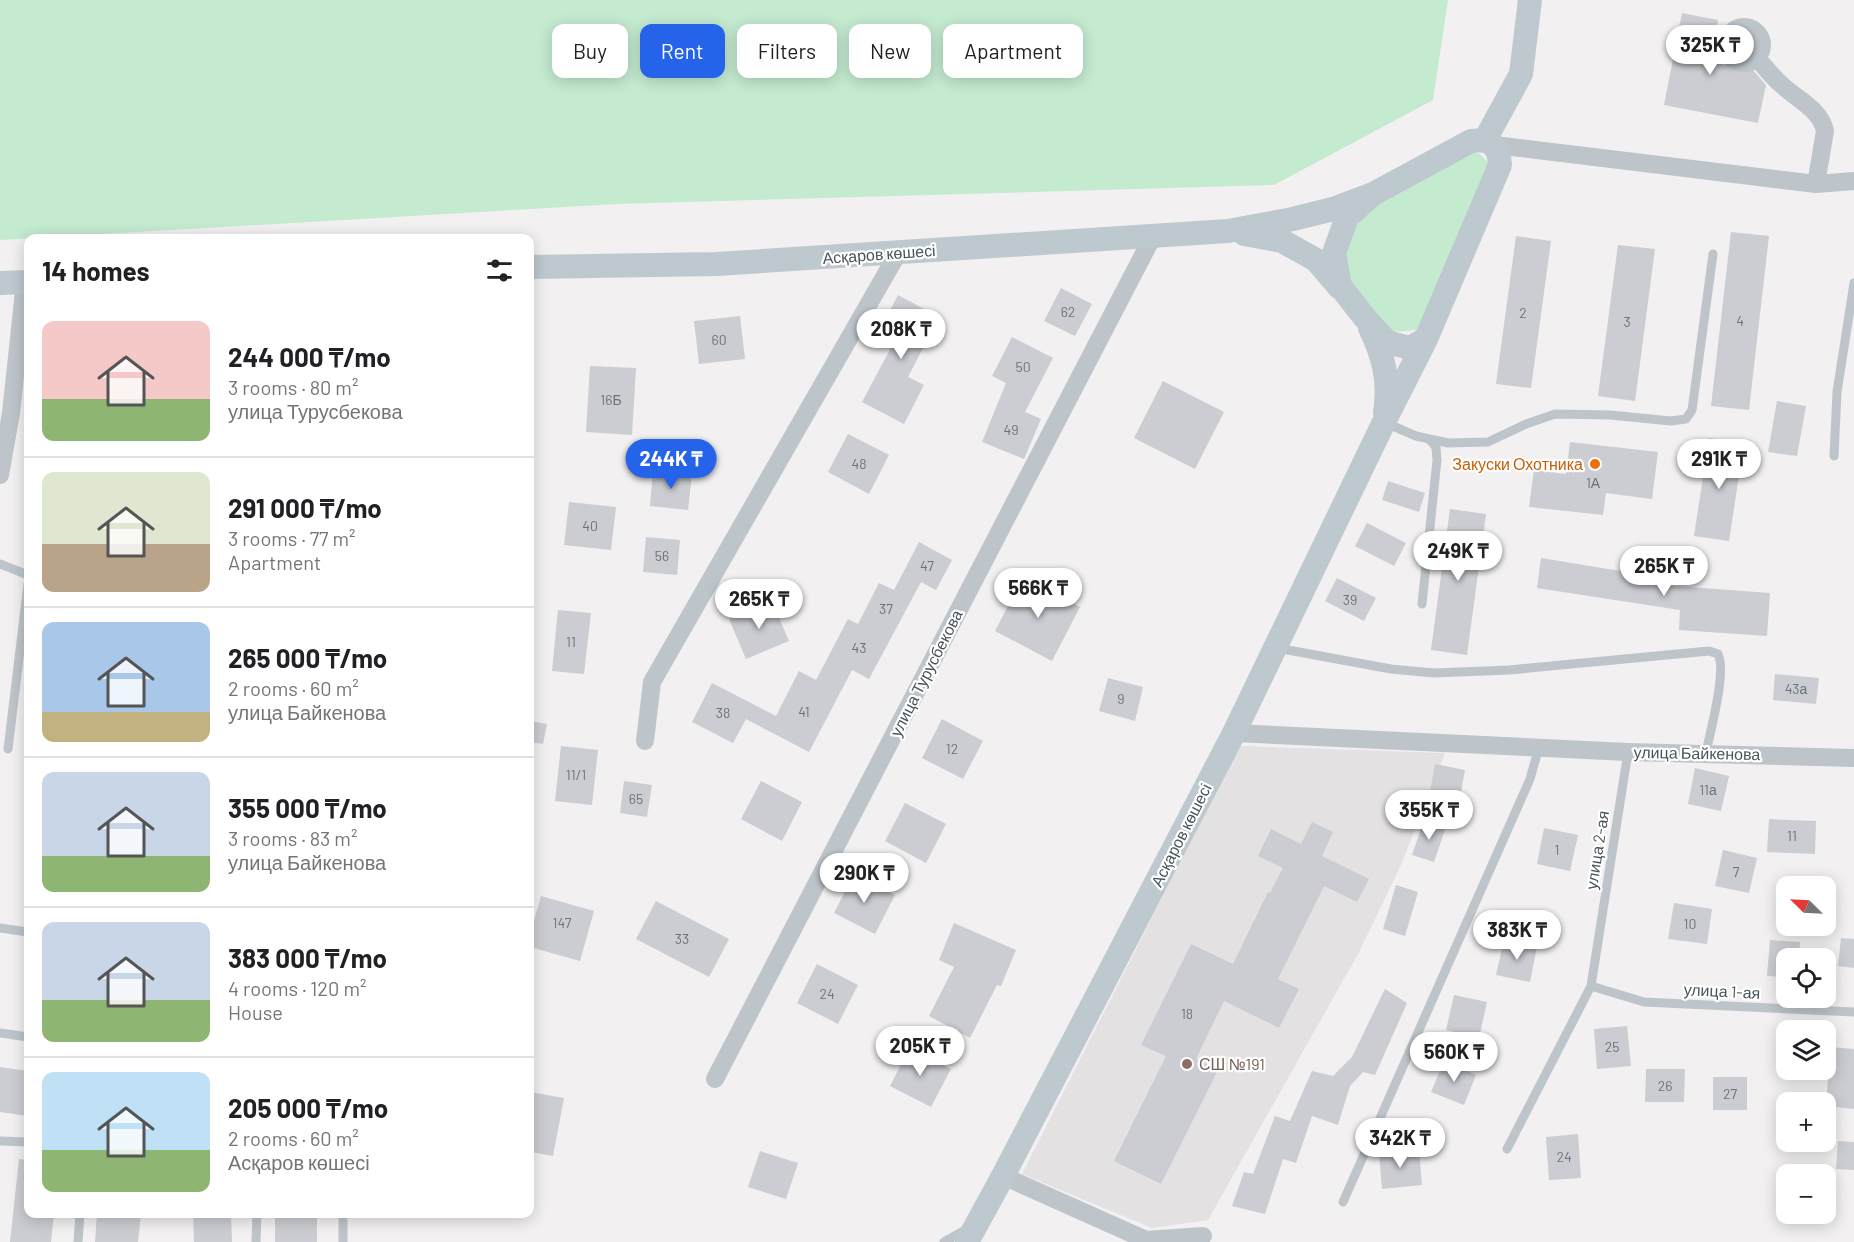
<!DOCTYPE html>
<html lang="en">
<head>
<meta charset="utf-8">
<style>
  :root { --surface:#fff; --page:#f6f6f6; --text:#202124; --muted:#757577; --line:#e0e0e0; --accent:#2563eb }
  body { margin:0; font-family:Barlow,sans-serif; background:var(--page); color:var(--text); height:100vh; display:flex; flex-direction:column; font-size:22px; white-space:nowrap }
  * { box-sizing:border-box; margin:0 }
  p { font-size:20px; color:var(--muted) }
  .icon { flex:none; width:33px; height:33px; fill:none; stroke:currentColor; stroke-width:2; stroke-linecap:round; stroke-linejoin:round }
  .map { position:relative; flex:1; overflow:hidden }
  .drawer { position:absolute; left:24px; top:234px; width:510px; height:984px; display:flex; flex-direction:column; background:var(--surface); border-radius:12px; box-shadow:0 3px 15px #0003 }
  .drawer>* { flex:none }
  .top-card { position:absolute; left:552px; top:24px; width:570px; height:54px; display:flex; gap:12px }
  .needle { width:39px; rotate:294deg }
  .tools { position:absolute; left:1776px; top:876px; display:grid; gap:12px }
  .tools a { display:grid; place-items:center; width:60px; height:60px; border-radius:12px; background:var(--surface); box-shadow:0 3px 15px #0003; font-size:30px }
  .price { position:absolute; translate:-50% -51px; padding:0 14px; border-radius:21px; background:#fff; color:#222; font-size:20px; line-height:39px; filter:drop-shadow(0 2px 3px #0008) }
  .price::after { content:''; position:absolute; left:50%; top:36px; width:18px; height:14px; margin-left:-9px; background:inherit; clip-path:polygon(0 0,100% 0,50% 100%) }
  .price.selected { background:var(--accent); color:#fff }
  ul { padding:0; list-style:none }
  li { display:flex; align-items:center; gap:18px; height:150px; padding:0 18px }
  li+li { border-top:2px solid var(--line) }
  li span { display:grid; place-items:center; flex:none; width:168px; height:120px; border-radius:12px; color:#555 }
  li>.icon { margin-inline-start:auto }
  span .icon { width:72px; height:72px; fill:#fffc; stroke-width:1 }
  li b { font-size:26px }
  h2 { display:flex; justify-content:space-between; align-items:center; height:72px; padding:0 18px; font-size:26px }
  .pill { padding:0 21px; border-radius:12px; background:var(--surface); box-shadow:0 3px 15px #0003; font-size:21px; line-height:54px }
  .pill.selected { background:var(--accent); color:#fff }
  .map>svg:first-child { display:block }
  .education { fill:#e3e1e1 }
  .green { fill:#c4ead0 }
  .building { fill:#cbcdd2 }
  .lines { fill:none; stroke-linecap:round; stroke-linejoin:round }
  .lane { stroke:#bdc5cb; stroke-width:9 }
  .street { stroke:#bdc5cb; stroke-width:18 }
  .secondary { stroke:#bec8cf; stroke-width:24 }
  .food-dot { fill:#e8710a; stroke:#fff; stroke-width:2 }
  .education-dot { fill:#8d6e63; stroke:#fff; stroke-width:2 }
  .labels { text-anchor:middle; stroke-width:4.5; stroke-linejoin:round; paint-order:stroke }
  .number-label { font-size:14px; fill:#6a7279 }
  .street-label { font-size:16px; fill:#4a545b; stroke:#fff }
  .food-label { font-size:16px; fill:#c56008; stroke:#fff; text-anchor:end }
  .education-label { font-size:16px; fill:#785e54; stroke:#fff; text-anchor:start }
</style>
</head>
<body>
<div class="map">
<svg width="1854" height="1242" viewBox="0 0 1854 1242">
  <rect width="100%" height="100%" fill="#f2f0f0"/>
  <!-- education -->
  <path class="education" d="M 1239,746 L 1445,753 L 1401,865 L 1358,954 L 1208,1220 L 1152,1228 L 1022,1174 Z"/>
  <!-- green -->
  <path class="green" d="M 0,0 L 1448,0 L 1433,100 L 1274,185 L 617,204 L 0,240 Z
    M 1468,151 L 1480,154 L 1490,164 L 1418,330 L 1391,332 L 1349,281 L 1343,251 L 1354,222 L 1379,202 Z"/>
  <!-- building -->
  <path class="building" d="M 1682,13 L 1718,20 L 1710,62 L 1753,70 L 1766,85 L 1758,123 L 1664,105 Z
    M 1731,232 L 1769,236 L 1749,410 L 1711,406 Z
    M 1516,236 L 1551,241 L 1531,388 L 1496,384 Z
    M 1618,245 L 1655,249 L 1635,401 L 1598,396 Z
    M 1061,288 L 1092,304 L 1075,336 L 1044,321 Z
    M 898,295 L 939,317 L 908,377 L 924,385 L 904,424 L 862,402 L 894,342 L 878,334 Z
    M 740,316 L 745,359 L 699,364 L 694,321 Z
    M 1012,337 L 1053,358 L 1025,412 L 1041,419 L 1024,459 L 982,442 L 1006,383 L 992,376 Z
    M 590,366 L 636,368 L 632,435 L 586,432 Z
    M 1163,381 L 1224,412 L 1195,469 L 1134,438 Z
    M 1777,401 L 1806,406 L 1797,456 L 1768,452 Z
    M 848,434 L 889,455 L 869,494 L 828,472 Z
    M 1709,438 L 1744,443 L 1729,541 L 1694,536 Z
    M 1570,442 L 1658,452 L 1652,499 L 1606,493 L 1603,515 L 1529,507 L 1534,470 L 1566,474 Z
    M 653,470 L 692,474 L 688,510 L 650,506 Z
    M 1388,481 L 1425,493 L 1419,512 L 1382,500 Z
    M 569,502 L 616,507 L 611,550 L 564,545 Z
    M 1450,509 L 1486,514 L 1467,655 L 1431,650 Z
    M 1367,523 L 1406,543 L 1394,566 L 1355,546 Z
    M 646,537 L 680,540 L 677,575 L 643,572 Z
    M 919,542 L 952,560 L 936,590 L 921,582 L 869,679 L 852,670 L 809,752 L 746,719 L 733,743 L 692,722 L 712,683 L 776,716 L 799,671 L 816,680 L 848,619 L 858,624 L 879,583 L 894,590 Z
    M 1541,558 L 1663,578 L 1662,585 L 1770,593 L 1767,636 L 1679,630 L 1680,610 L 1537,588 Z
    M 1023,577 L 1080,607 L 1052,661 L 995,631 Z
    M 1337,578 L 1376,598 L 1364,621 L 1325,601 Z
    M 772,601 L 789,641 L 746,659 L 729,619 Z
    M 558,610 L 591,613 L 584,674 L 552,671 Z
    M 1775,674 L 1819,678 L 1816,704 L 1773,700 Z
    M 1108,678 L 1143,687 L 1135,721 L 1099,711 Z
    M 942,719 L 983,741 L 963,779 L 922,758 Z
    M 530,721 L 547,724 L 543,744 L 530,742 Z
    M 561,746 L 598,750 L 592,805 L 555,801 Z
    M 1435,764 L 1465,770 L 1459,802 L 1429,797 Z
    M 1695,768 L 1729,776 L 1721,811 L 1688,804 Z
    M 624,781 L 652,785 L 647,817 L 620,813 Z
    M 761,781 L 802,802 L 782,841 L 741,819 Z
    M 905,803 L 946,824 L 926,863 L 885,841 Z
    M 1769,819 L 1816,821 L 1815,854 L 1767,852 Z
    M 1424,820 L 1446,827 L 1434,862 L 1412,855 Z
    M 1312,822 L 1333,832 L 1322,856 L 1369,879 L 1357,902 L 1324,886 L 1278,979 L 1299,989 L 1279,1028 L 1224,1001 L 1196,1059 L 1218,1070 L 1161,1184 L 1114,1161 L 1166,1056 L 1141,1045 L 1191,944 L 1233,964 L 1268,892 L 1270,893 L 1283,868 L 1258,856 L 1271,829 L 1301,844 Z
    M 1544,828 L 1578,835 L 1570,871 L 1537,864 Z
    M 1723,850 L 1757,858 L 1749,893 L 1715,886 Z
    M 854,874 L 895,895 L 875,934 L 834,913 Z
    M 1396,885 L 1418,892 L 1405,936 L 1383,929 Z
    M 541,896 L 594,911 L 580,961 L 530,947 L 530,935 Z
    M 656,901 L 729,939 L 709,977 L 636,939 Z
    M 1674,903 L 1712,909 L 1707,944 L 1668,939 Z
    M 954,923 L 1016,950 L 1001,986 L 997,985 L 970,1038 L 929,1016 L 954,967 L 939,960 Z
    M 1841,938 L 1854,939 L 1854,968 L 1838,966 Z
    M 1504,940 L 1537,947 L 1530,982 L 1496,975 Z
    M 1770,940 L 1800,942 L 1799,958 L 1786,958 L 1786,977 L 1767,976 Z
    M 817,964 L 858,985 L 838,1024 L 797,1003 Z
    M 1385,989 L 1407,1003 L 1375,1075 L 1363,1072 L 1350,1086 L 1338,1125 L 1312,1116 L 1296,1163 L 1283,1159 L 1265,1214 L 1232,1206 L 1244,1172 L 1253,1174 L 1275,1116 L 1290,1121 L 1312,1071 L 1333,1076 L 1352,1057 Z
    M 1454,995 L 1487,1002 L 1479,1038 L 1446,1030 Z
    M 1627,1026 L 1631,1066 L 1597,1069 L 1594,1029 Z
    M 910,1047 L 951,1069 L 931,1107 L 890,1086 Z
    M 1830,1047 L 1854,1049 L 1854,1109 L 1826,1106 Z
    M 1444,1061 L 1476,1075 L 1464,1105 L 1431,1092 Z
    M 0,1067 L 28,1071 L 28,1116 L 0,1112 Z
    M 1646,1069 L 1685,1069 L 1684,1102 L 1645,1102 Z
    M 1713,1077 L 1747,1077 L 1747,1110 L 1713,1110 Z
    M 530,1092 L 564,1098 L 553,1156 L 531,1152 L 534,1138 L 530,1138 Z
    M 1578,1134 L 1581,1178 L 1549,1180 L 1546,1137 Z
    M 1838,1141 L 1854,1142 L 1854,1170 L 1836,1169 Z
    M 1419,1150 L 1422,1185 L 1382,1189 L 1379,1153 Z
    M 760,1151 L 798,1163 L 786,1199 L 748,1187 Z
    M 19,1159 L 28,1160 L 28,1214 L 54,1214 L 51,1242 L 10,1242 Z
    M 97,1214 L 141,1214 L 138,1242 L 95,1242 Z
    M 193,1214 L 231,1214 L 232,1242 L 194,1242 Z
    M 275,1216 L 317,1216 L 317,1242 L 275,1242 Z"/>
  <g class="lines">
    <!-- lane -->
    <path class="lane" d="M 1386,423 L 1416,436 L 1448,443 L 1488,442 L 1526,424 L 1555,414 L 1610,415 L 1671,421 L 1686,419 L 1692,410 L 1713,254
      M 1834,456 L 1837,392 L 1854,283
      M 0,564 L 28,575
      M 1422,604 L 1437,460 L 1436,447 L 1429,439
      M 1277,648 L 1391,669 L 1434,673 L 1509,670 L 1709,651 L 1718,654 C 1727,671 1710,732 1706,753
      M 8,749 L 28,584
      M 0,928 L 28,932
      M 1591,986 L 1644,1002 L 1854,1012
      M 0,1033 L 28,1037
      M 0,1141 L 28,1142
      M 1507,1149 L 1591,986 L 1628,752
      M 1343,1202 L 1530,779 L 1539,747
      M 78,1242 L 80,1214
      M 256,1242 L 257,1214
      M 343,1242 L 343,1216
      M 944,1242 L 967,1229"/>
    <!-- street -->
    <path class="street" d="M1726 45a18 18 0 1 1 36 0a18 18 0 1 1-36 0Z
      M 1757,58 C 1765,67 1773,78 1783,86 C 1798,100 1821,110 1825,131 L 1816,184
      M 1495,145 L 1816,184 L 1854,181
      M 0,475 L 11,413 L 25,282
      M 1234,733 L 1628,752 L 1854,758
      M 645,741 L 652,682 L 898,253
      M 715,1079 L 1153,236
      M 1003,1176 L 1146,1240 L 1203,1236"/>
    <!-- secondary -->
    <path class="secondary" d="M 1485,140 C 1497,146 1499,152 1500,165 L 1426,339 L 1410,348 L 1387,342 L 1365,318 L 1340,286 L 1334,253 L 1347,217 L 1373,194 L 1471,141 Z
      M 1485,140 L 1521,74 L 1530,0
      M 1244,234 L 1282,241 L 1316,260 L 1339,287
      M 530,267 L 717,264 L 1228,231 L 1293,219 L 1333,209 L 1373,194
      M 0,283 L 28,282
      M 1370,328 C 1384,357 1390,382 1385,413
      M 967,1242 L 1003,1176 L 1234,733 L 1384,422 L 1426,339"/>
  </g>
  <!-- markers -->
  <circle class="food-dot" cx="1595" cy="464" r="6"/>
  <circle class="education-dot" cx="1187" cy="1064" r="6"/>
  <g class="labels">
    <!-- number labels -->
    <g class="number-label">
      <text x="1068" y="317">62</text>
      <text x="1523" y="318">2</text>
      <text x="1740" y="326">4</text>
      <text x="1627" y="327">3</text>
      <text x="719" y="345">60</text>
      <text x="1023" y="372">50</text>
      <text x="611" y="405">16Б</text>
      <text x="1011" y="435">49</text>
      <text x="859" y="469">48</text>
      <text x="1593" y="488">1А</text>
      <text x="590" y="531">40</text>
      <text x="662" y="561">56</text>
      <text x="927" y="571">47</text>
      <text x="1350" y="605">39</text>
      <text x="886" y="614">37</text>
      <text x="571" y="647">11</text>
      <text x="859" y="653">43</text>
      <text x="1796" y="694">43а</text>
      <text x="1121" y="704">9</text>
      <text x="804" y="717">41</text>
      <text x="723" y="718">38</text>
      <text x="952" y="754">12</text>
      <text x="576" y="780">11/1</text>
      <text x="1708" y="795">11а</text>
      <text x="636" y="804">65</text>
      <text x="1792" y="841">11</text>
      <text x="1557" y="855">1</text>
      <text x="1736" y="877">7</text>
      <text x="562" y="928">147</text>
      <text x="1690" y="929">10</text>
      <text x="682" y="944">33</text>
      <text x="827" y="999">24</text>
      <text x="1187" y="1019">18</text>
      <text x="1612" y="1052">25</text>
      <text x="1665" y="1091">26</text>
      <text x="1730" y="1099">27</text>
      <text x="1564" y="1162">24</text>
    </g>
    <!-- street labels -->
    <g class="street-label">
      <text transform="translate(879 254) rotate(-4)" y="6">Асқаров көшесі</text>
      <text transform="translate(926 673) rotate(-63)" y="6">улица Турусбекова</text>
      <text transform="translate(1697 753) rotate(1)" y="6">улица Байкенова</text>
      <text transform="translate(1181 835) rotate(-63)" y="6">Асқаров көшесі</text>
      <text transform="translate(1597 850) rotate(-81)" y="6">улица 2-ая</text>
      <text transform="translate(1722 991) rotate(3)" y="6">улица 1-ая</text>
    </g>
    <!-- food labels -->
    <g class="food-label">
      <text x="1583" y="470">Закуски Охотника</text>
    </g>
    <!-- education labels -->
    <g class="education-label">
      <text x="1199" y="1070">СШ №191</text>
    </g>
  </g>
</svg>
<div class="tools">
<a><svg class="needle" viewBox="-14 -14 28 28"><path d="M0-13l5 13h-10z" fill="#e53935"/><path d="M0 13l5-13h-10z" fill="#757577"/></svg></a>
<a><svg class="icon" aria-label="locate" viewBox="0 0 24 24"><circle cx="12" cy="12" r="6"/><path d="M12 2v4M12 18v4M2 12h4M18 12h4"/></svg></a>
<a><svg class="icon" aria-label="layers" viewBox="0 0 24 24"><path d="M12 4l9 5-9 5-9-5zM3 14l9 5 9-5"/></svg></a>
<a>+</a>
<a>−</a>
</div>
<b class="price" style="left:1710px;top:76px">325K ₸</b>
<b class="price" style="left:901px;top:360px">208K ₸</b>
<b class="price selected" style="left:671px;top:490px">244K ₸</b>
<b class="price" style="left:1719px;top:490px">291K ₸</b>
<b class="price" style="left:1458px;top:582px">249K ₸</b>
<b class="price" style="left:1664px;top:597px">265K ₸</b>
<b class="price" style="left:1038px;top:619px">566K ₸</b>
<b class="price" style="left:759px;top:630px">265K ₸</b>
<b class="price" style="left:1429px;top:841px">355K ₸</b>
<b class="price" style="left:864px;top:904px">290K ₸</b>
<b class="price" style="left:1517px;top:961px">383K ₸</b>
<b class="price" style="left:920px;top:1077px">205K ₸</b>
<b class="price" style="left:1454px;top:1083px">560K ₸</b>
<b class="price" style="left:1400px;top:1169px">342K ₸</b>
<div class="top-card">
<a class="pill">Buy</a>
<a class="pill selected">Rent</a>
<a class="pill">Filters</a>
<a class="pill">New</a>
<a class="pill">Apartment</a>
</div>
<section class="drawer">
<h2>14 homes<svg class="icon" aria-label="filters" viewBox="0 0 24 24"><path d="M4 7h16M4 17h16"/><circle cx="9" cy="7" r="2"/><circle cx="15" cy="17" r="2"/></svg></h2>
<ul>
<li><span style="background:linear-gradient(#f6c9c9 65%,#8fb573 0)"><svg class="icon" aria-label="home" viewBox="0 0 24 24"><path d="M3 11l9-7 9 7M6 9v11h12V9"/></svg></span><div><b>244 000 ₸/mo</b><p>3 rooms · 80 m²</p><p>улица Турусбекова</p></div></li>
<li><span style="background:linear-gradient(#dfe7d0 60%,#b9a48a 0)"><svg class="icon" aria-label="home" viewBox="0 0 24 24"><path d="M3 11l9-7 9 7M6 9v11h12V9"/></svg></span><div><b>291 000 ₸/mo</b><p>3 rooms · 77 m²</p><p>Apartment</p></div></li>
<li><span style="background:linear-gradient(#a9c7e8 75%,#c2b280 0)"><svg class="icon" aria-label="home" viewBox="0 0 24 24"><path d="M3 11l9-7 9 7M6 9v11h12V9"/></svg></span><div><b>265 000 ₸/mo</b><p>2 rooms · 60 m²</p><p>улица Байкенова</p></div></li>
<li><span style="background:linear-gradient(#c9d6e8 70%,#8fb573 0)"><svg class="icon" aria-label="home" viewBox="0 0 24 24"><path d="M3 11l9-7 9 7M6 9v11h12V9"/></svg></span><div><b>355 000 ₸/mo</b><p>3 rooms · 83 m²</p><p>улица Байкенова</p></div></li>
<li><span style="background:linear-gradient(#c9d6e8 65%,#8fb573 0)"><svg class="icon" aria-label="home" viewBox="0 0 24 24"><path d="M3 11l9-7 9 7M6 9v11h12V9"/></svg></span><div><b>383 000 ₸/mo</b><p>4 rooms · 120 m²</p><p>House</p></div></li>
<li><span style="background:linear-gradient(#bfe0f5 65%,#8fb573 0)"><svg class="icon" aria-label="home" viewBox="0 0 24 24"><path d="M3 11l9-7 9 7M6 9v11h12V9"/></svg></span><div><b>205 000 ₸/mo</b><p>2 rooms · 60 m²</p><p>Асқаров көшесі</p></div></li>
</ul>
</section>
</div>
</body>
</html>
